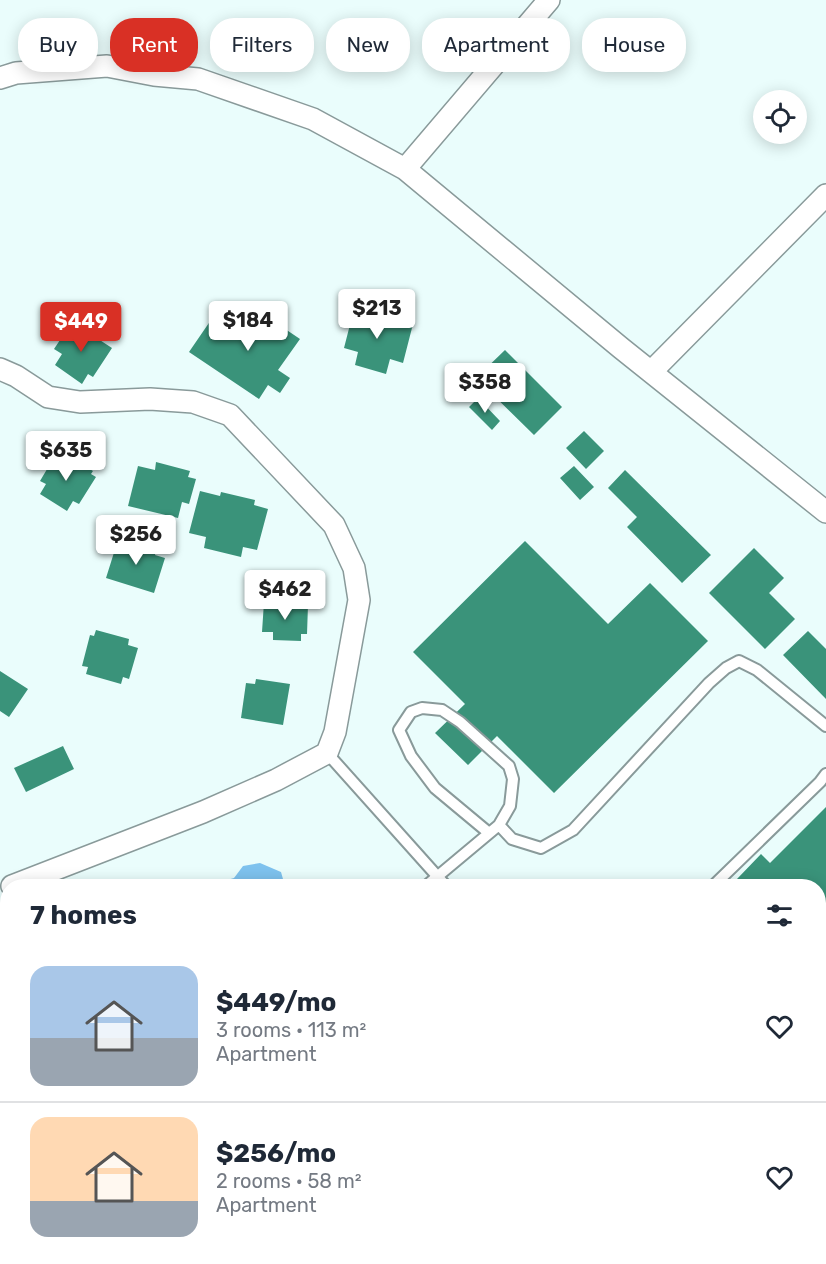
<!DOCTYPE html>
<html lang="en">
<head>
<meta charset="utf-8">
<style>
  :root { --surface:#fff; --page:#f6f6f7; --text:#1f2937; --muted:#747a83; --line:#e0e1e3; --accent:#d93025 }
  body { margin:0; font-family:Rubik,sans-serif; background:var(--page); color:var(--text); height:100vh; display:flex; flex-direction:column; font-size:22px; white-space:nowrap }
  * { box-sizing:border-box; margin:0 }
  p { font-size:20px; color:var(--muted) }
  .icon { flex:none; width:33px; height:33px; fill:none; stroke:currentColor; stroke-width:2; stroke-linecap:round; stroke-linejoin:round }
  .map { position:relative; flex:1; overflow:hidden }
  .details { position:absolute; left:0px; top:879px; width:826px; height:386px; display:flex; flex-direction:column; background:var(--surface); border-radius:24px 24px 0 0; box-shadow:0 3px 15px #0003 }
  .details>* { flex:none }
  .banner { position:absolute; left:18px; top:18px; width:790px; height:54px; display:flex; gap:12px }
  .controls { position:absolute; left:753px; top:90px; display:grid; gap:12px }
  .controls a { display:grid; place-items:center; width:54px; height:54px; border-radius:50%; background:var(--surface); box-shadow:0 3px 15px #0003; font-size:30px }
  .price { position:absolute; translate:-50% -51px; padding:0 14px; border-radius:6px; background:#fff; color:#222; font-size:20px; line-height:39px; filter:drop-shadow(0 2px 3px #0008) }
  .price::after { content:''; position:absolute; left:50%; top:36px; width:18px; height:14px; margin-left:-9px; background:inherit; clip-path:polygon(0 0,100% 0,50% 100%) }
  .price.active { background:var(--accent); color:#fff }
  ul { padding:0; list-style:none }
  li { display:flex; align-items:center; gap:18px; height:150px; padding:0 30px }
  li+li { border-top:2px solid var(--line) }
  li span { display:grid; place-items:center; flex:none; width:168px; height:120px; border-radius:18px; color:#555 }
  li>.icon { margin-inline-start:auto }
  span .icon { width:72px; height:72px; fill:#fffc; stroke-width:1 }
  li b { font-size:26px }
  h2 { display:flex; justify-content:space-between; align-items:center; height:72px; padding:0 30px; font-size:26px }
  .pill { padding:0 21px; border-radius:24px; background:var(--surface); box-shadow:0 3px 15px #0003; font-size:21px; line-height:54px }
  .pill.active { background:var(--accent); color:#fff }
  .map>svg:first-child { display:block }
  .water { fill:#7ec2ee }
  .building { fill:#3a937a }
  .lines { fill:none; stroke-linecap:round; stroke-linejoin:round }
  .service-casing { stroke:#899a9a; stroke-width:14 }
  .minor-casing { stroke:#899a9a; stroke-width:24 }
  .secondary-casing { stroke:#899a9a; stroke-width:33 }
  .service { stroke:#fff; stroke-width:10 }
  .minor { stroke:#fff; stroke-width:21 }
  .secondary { stroke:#fff; stroke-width:30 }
</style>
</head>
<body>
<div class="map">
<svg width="826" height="1264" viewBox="0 0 826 1264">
  <rect width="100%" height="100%" fill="#eafdfc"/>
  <!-- water -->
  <path class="water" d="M 260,863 L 281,872 L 285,886 L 207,886 L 234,878 L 243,866 Z
    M 7,966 L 8,1257 L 41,1257 L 39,1264 L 0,1264 L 0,969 Z"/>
  <!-- building -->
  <path class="building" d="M 254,308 L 300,339 L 278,370 L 290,378 L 280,393 L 268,385 L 259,399 L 189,352 L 213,317 L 237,333 Z
    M 354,309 L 413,324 L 403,363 L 390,359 L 386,374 L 355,365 L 358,352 L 344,348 Z
    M 72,322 L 112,348 L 93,377 L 88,374 L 82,384 L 55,365 L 62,354 L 54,349 Z
    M 505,350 L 562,407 L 534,435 L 476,378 Z
    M 478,398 L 500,421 L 492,430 L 469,407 Z
    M 584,431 L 604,451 L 586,469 L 566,448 Z
    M 56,454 L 62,457 L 64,454 L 93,471 L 91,474 L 96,477 L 79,504 L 73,501 L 67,511 L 40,494 L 46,484 L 40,481 Z
    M 156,462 L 190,471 L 188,477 L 196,479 L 189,504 L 182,502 L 178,518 L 128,506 L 138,466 L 155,470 Z
    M 574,466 L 594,487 L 580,500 L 560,478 Z
    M 625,470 L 711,555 L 682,583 L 627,527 L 637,517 L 608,488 Z
    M 200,491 L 220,496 L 221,492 L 255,500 L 254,505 L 268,509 L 257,550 L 243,547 L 241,557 L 204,548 L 206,537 L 189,533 Z
    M 127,541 L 156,550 L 155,555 L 165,558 L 154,593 L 106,578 L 117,543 L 125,545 Z
    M 525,541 L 608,624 L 650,583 L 708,641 L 554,793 L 497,736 L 468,765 L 435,733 L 465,704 L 413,652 Z
    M 754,548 L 784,578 L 769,593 L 795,619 L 765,649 L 709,593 Z
    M 264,602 L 308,605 L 307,634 L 301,634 L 301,641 L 273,640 L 273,632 L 262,632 Z
    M 96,630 L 129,639 L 128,645 L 138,648 L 129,679 L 123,677 L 121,684 L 86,674 L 88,667 L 82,666 L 90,635 L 94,636 Z
    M 808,631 L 826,649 L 826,699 L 783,655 Z
    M 0,671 L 28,689 L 9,717 L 0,711 Z
    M 256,679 L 290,684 L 283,725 L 241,718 L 246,683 L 255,684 Z
    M 63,746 L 74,769 L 26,792 L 14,768 Z
    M 826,807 L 826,996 L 819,1003 L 819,886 L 744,886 L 737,879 L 761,854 L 770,863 Z"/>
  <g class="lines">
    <defs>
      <path id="service" d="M 327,753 L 446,886
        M 499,825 L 512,839 L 541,848 L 573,830 L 709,683 L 726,668 L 739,661 L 757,670 L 826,726
        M 426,886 L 499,825 L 510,806 L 513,779 L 509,766 L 460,722 L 442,710 L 422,708 L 411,712 L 399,730 L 411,756 L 435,788 L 489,833
        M 713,886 L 820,782 L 826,774
        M 523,1257 L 527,1264
        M 99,1264 L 104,1257"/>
      <path id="minor" d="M 0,78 L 16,73 L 107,66 L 154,75 L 198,79 L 313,119 L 405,169 L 621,348 L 826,512
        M 405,169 L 549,0
        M 0,369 L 16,376 L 48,397 L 80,402 L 150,399 L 193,402 L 230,415 L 334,525 L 354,568 L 359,600 L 335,732 L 327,753 L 276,780 L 203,812 L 12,886
        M 651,372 L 826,195"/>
      <path id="secondary" d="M 819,1203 L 826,1196
        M 756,1264 L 764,1257"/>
    </defs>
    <!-- service casing -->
    <use href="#service" class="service-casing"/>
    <!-- minor casing -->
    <use href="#minor" class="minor-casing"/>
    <!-- secondary casing -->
    <use href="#secondary" class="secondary-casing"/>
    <!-- service -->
    <use href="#service" class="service"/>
    <!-- minor -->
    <use href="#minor" class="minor"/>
    <!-- secondary -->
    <use href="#secondary" class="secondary"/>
  </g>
</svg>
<div class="controls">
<a><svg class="icon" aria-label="locate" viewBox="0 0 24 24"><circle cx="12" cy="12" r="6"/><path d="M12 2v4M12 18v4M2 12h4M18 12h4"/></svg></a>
</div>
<b class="price" style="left:377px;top:340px">$213</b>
<b class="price" style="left:248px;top:352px">$184</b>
<b class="price active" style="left:81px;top:353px">$449</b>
<b class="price" style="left:485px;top:414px">$358</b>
<b class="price" style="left:66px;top:482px">$635</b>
<b class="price" style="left:136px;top:566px">$256</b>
<b class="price" style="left:285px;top:621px">$462</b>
<div class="banner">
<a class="pill">Buy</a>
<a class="pill active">Rent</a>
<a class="pill">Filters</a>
<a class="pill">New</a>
<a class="pill">Apartment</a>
<a class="pill">House</a>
</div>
<section class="details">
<h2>7 homes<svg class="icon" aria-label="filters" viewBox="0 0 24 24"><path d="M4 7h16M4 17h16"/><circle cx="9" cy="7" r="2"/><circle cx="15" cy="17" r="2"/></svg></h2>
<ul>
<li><span style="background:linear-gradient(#a9c7e8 60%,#9aa5b1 0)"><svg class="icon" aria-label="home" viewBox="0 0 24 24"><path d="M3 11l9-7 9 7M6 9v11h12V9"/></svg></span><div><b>$449/mo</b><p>3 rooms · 113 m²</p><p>Apartment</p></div><svg class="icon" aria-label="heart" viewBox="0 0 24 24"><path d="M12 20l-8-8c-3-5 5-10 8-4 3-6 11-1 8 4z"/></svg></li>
<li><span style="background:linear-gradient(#ffd9b3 70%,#9aa5b1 0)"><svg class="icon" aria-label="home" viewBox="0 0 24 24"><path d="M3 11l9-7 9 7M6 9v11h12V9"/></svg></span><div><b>$256/mo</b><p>2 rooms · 58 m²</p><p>Apartment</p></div><svg class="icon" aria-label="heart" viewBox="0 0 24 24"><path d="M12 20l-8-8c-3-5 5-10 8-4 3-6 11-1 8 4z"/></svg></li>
</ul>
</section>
</div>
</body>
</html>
